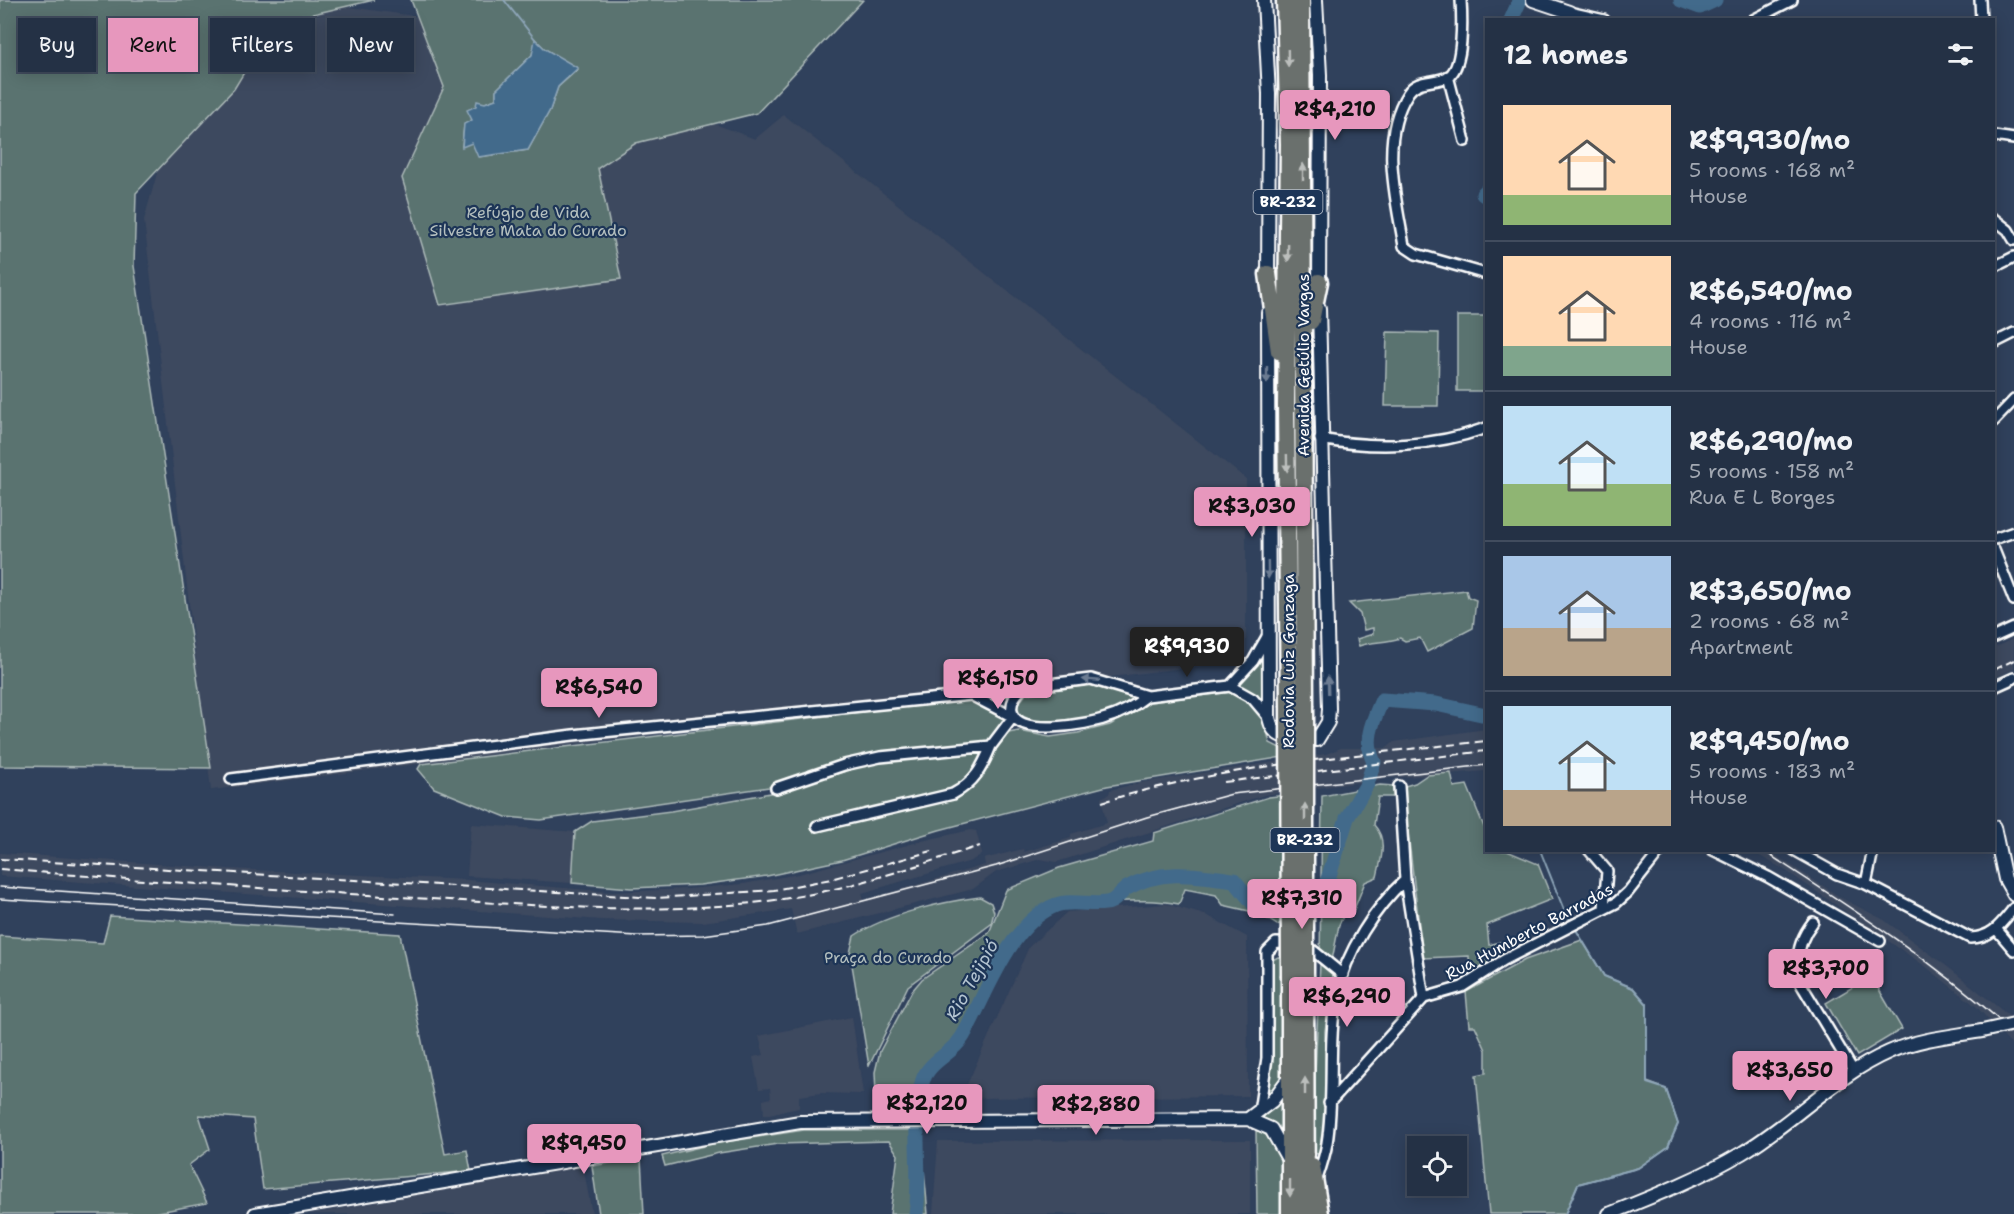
<!DOCTYPE html>
<html lang="en">
<head>
<meta charset="utf-8">
<style>
  :root { --surface:#243145; --page:#303d50; --text:#f1f3f6; --muted:#a3a9b3; --line:#414c5e; --accent:#e797bd }
  body { margin:0; font-family:"Shantell Sans",sans-serif; background:var(--page); color:var(--text); height:100vh; display:flex; flex-direction:column; font-size:22px; white-space:nowrap }
  * { box-sizing:border-box; margin:0 }
  p { font-size:20px; color:var(--muted) }
  .icon { flex:none; width:33px; height:33px; fill:none; stroke:currentColor; stroke-width:2; stroke-linecap:round; stroke-linejoin:round }
  .map { position:relative; flex:1; overflow:hidden }
  .panel { position:absolute; left:1485px; top:18px; width:510px; height:834px; display:flex; flex-direction:column; background:var(--surface); border-radius:0px; box-shadow:0 3px 15px #0003,0 0 0 2px var(--line) }
  .panel>* { flex:none }
  .hud { position:absolute; left:18px; top:18px; width:570px; height:54px; display:flex; gap:12px }
  .tools { position:absolute; left:1407px; top:1136px; display:grid; gap:12px }
  .tools a { display:grid; place-items:center; width:60px; height:60px; border-radius:0px; background:var(--surface); box-shadow:0 3px 15px #0003,0 0 0 2px var(--line); font-size:30px }
  .price { position:absolute; translate:-50% -51px; padding:0 14px; border-radius:6px; background:var(--accent); color:#111; font-size:20px; line-height:39px; filter:drop-shadow(0 2px 3px #0008) }
  .price::after { content:''; position:absolute; left:50%; top:36px; width:18px; height:14px; margin-left:-9px; background:inherit; clip-path:polygon(0 0,100% 0,50% 100%) }
  .price.active { background:#222; color:#fff }
  ul { padding:0; list-style:none }
  li { display:flex; align-items:center; gap:18px; height:150px; padding:0 18px }
  li+li { border-top:2px solid var(--line) }
  li span { display:grid; place-items:center; flex:none; width:168px; height:120px; border-radius:0px; color:#555 }
  li>.icon { margin-inline-start:auto }
  span .icon { width:72px; height:72px; fill:#fffc; stroke-width:1 }
  li b { font-size:26px }
  h2 { display:flex; justify-content:space-between; align-items:center; height:72px; padding:0 18px; font-size:26px }
  .pill { padding:0 21px; border-radius:0px; background:var(--surface); box-shadow:0 3px 15px #0003,0 0 0 2px var(--line); font-size:21px; line-height:54px }
  .pill.active { background:var(--accent); color:#111 }
  .map>svg:first-child { display:block }
  .built { fill:#3e495f }
  .green { fill:#5a7370; stroke:#acb9b8; stroke-width:1.5; fill-rule:evenodd }
  .water { fill:#436b8b; stroke:#8ea6b9; stroke-width:1.5 }
  .lines { fill:none; stroke-linecap:round; stroke-linejoin:round }
  .stream { stroke:#8ea6b9; stroke-width:2 }
  .river { stroke:#436b8b; stroke-width:15 }
  .street-casing { stroke:#fff; stroke-width:14 }
  .secondary-casing { stroke:#fff; stroke-width:16 }
  .highway-casing { stroke:#fff; stroke-width:21 }
  .street { stroke:#1d3557; stroke-width:9 }
  .secondary { stroke:#1d3557; stroke-width:12 }
  .highway { stroke:#6b706d; stroke-width:16 }
  .tram { stroke:#fff; stroke-width:1.5 }
  .rail { stroke:#fff; stroke-width:2; stroke-dasharray:9 4.5; stroke-linecap:butt }
  .secondary-bridge-casing { stroke:#fff; stroke-width:16; stroke-linecap:butt }
  .highway-bridge-casing { stroke:#fff; stroke-width:21; stroke-linecap:butt }
  .secondary-bridge { stroke:#1d3557; stroke-width:12 }
  .highway-bridge { stroke:#6b706d; stroke-width:16 }
  .oneway { fill:#bcbfbd }
  .oneway2 { fill:#6c7c92 }
  .labels { text-anchor:middle; stroke-width:4.5; stroke-linejoin:round; paint-order:stroke }
  .shield { fill:#1d3557; stroke:#bbc2cd; stroke-width:1.5 }
  .shield-label { font-size:15px; font-weight:bold; fill:#fff }
  .park-label { font-size:16px; fill:#b5c0bf; stroke:#1d3557 }
  .street-label { font-size:16px; fill:#fff; stroke:#1d3557 }
  .water-label { font-size:18px; font-style:italic; fill:#b4c4d1; stroke:#1d3557 }
</style>
</head>
<body>
<div class="map">
<svg width="2014" height="1214" viewBox="0 0 2014 1214">
  <rect width="100%" height="100%" fill="#30415c"/>
  <filter id="ink" filterUnits="userSpaceOnUse"><feTurbulence type="fractalNoise" baseFrequency=".0167" numOctaves="2"/><feDisplacementMap in="SourceGraphic" scale="12" xChannelSelector="R" yChannelSelector="G"/><feConvolveMatrix kernelMatrix="1 2 1 2 8 2 1 2 1" color-interpolation-filters="sRGB"/></filter>
  <g filter="url(#ink)">
    <!-- built -->
    <path class="built" d="M 312,2 L 429,18 L 755,139 L 784,115 L 1246,479 L 1246,660 L 211,790 L 144,220 L 170,127 Z
      M 2014,638 L 2014,669 L 1994,678 L 1994,648 Z
      M 1486,729 L 1486,771 L 1392,778 L 1264,795 L 1057,862 L 1040,859 L 996,872 L 973,889 L 797,934 L 791,909 L 703,922 L 602,920 L 0,876 L 0,853 L 229,869 L 467,880 L 612,892 L 688,889 L 743,884 L 799,874 L 926,840 L 971,830 L 976,831 L 982,854 L 971,861 L 862,893 L 864,900 L 985,865 L 984,859 L 1023,849 L 1024,852 L 1071,838 L 1071,834 L 1107,823 L 1101,798 L 1109,794 L 1110,790 L 1144,782 L 1326,754 L 1341,748 L 1387,748 L 1394,742 Z
      M 471,824 L 575,832 L 572,883 L 467,876 Z
      M 1751,851 L 1769,851 L 1843,899 L 1884,920 L 1949,968 L 2014,1020 L 2014,1048 L 1977,1007 L 1925,966 L 1785,870 Z
      M 1166,904 L 1208,916 L 1247,937 L 1248,1096 L 961,1098 L 1029,947 L 1067,912 Z
      M 852,1017 L 863,1094 L 821,1093 L 799,1096 L 799,1108 L 764,1115 L 763,1100 L 771,1098 L 770,1088 L 759,1089 L 753,1057 L 764,1055 L 759,1036 Z
      M 895,1091 L 920,1093 L 917,1113 L 877,1114 L 876,1094 Z
      M 1250,1140 L 1250,1214 L 933,1214 L 938,1141 Z
      M 583,1166 L 592,1214 L 310,1214 Z"/>
    <!-- green -->
    <path class="green" d="M 0,0 L 374,0 L 274,23 L 234,89 L 136,193 L 134,266 L 211,768 L 0,766 Z
      M 411,0 L 863,0 L 757,113 L 636,143 L 598,168 L 621,279 L 440,305 L 402,178 L 444,87 ZM 536,40 L 545,49 L 578,69 L 558,87 L 550,110 L 528,150 L 479,157 L 472,142 L 462,146 L 464,125 L 472,120 L 476,106 L 496,99 L 496,90 L 532,55 Z
      M 1457,316 L 1486,316 L 1486,391 L 1457,391 Z
      M 1387,332 L 1439,333 L 1438,406 L 1385,406 Z
      M 1466,590 L 1468,597 L 1476,600 L 1473,628 L 1427,652 L 1420,638 L 1405,641 L 1400,638 C 1385,643 1373,641 1359,646 L 1357,639 L 1373,634 L 1373,628 L 1364,630 L 1360,614 L 1349,603 Z
      M 1267,643 L 1267,711 L 1236,685 Z
      M 1090,685 L 1135,698 L 1135,701 L 1106,716 L 1037,726 L 1024,723 L 1017,714 L 1016,707 L 1026,694 Z
      M 1232,692 L 1262,713 L 1270,743 L 1282,749 L 1283,757 L 1107,786 L 939,830 L 842,860 L 767,876 L 700,885 L 631,888 L 572,883 L 575,832 L 592,821 L 671,811 L 776,792 L 882,760 L 996,748 L 1003,734 L 1019,731 L 1050,737 L 1078,733 L 1110,725 L 1149,702 Z
      M 970,699 L 1005,717 L 989,742 L 842,762 L 769,787 L 541,820 L 506,817 L 434,788 L 418,769 L 421,764 Z
      M 1451,773 L 1454,787 L 1467,785 L 1484,827 L 1486,826 L 1486,850 L 1507,851 L 1538,864 L 1552,899 L 1487,925 L 1489,945 L 1500,942 L 1504,957 L 1470,979 L 1469,956 L 1423,958 L 1406,816 L 1405,786 L 1415,783 L 1427,775 Z
      M 1380,785 L 1393,786 L 1393,797 L 1378,797 L 1374,825 C 1388,840 1381,859 1377,877 L 1365,882 L 1353,912 L 1345,912 L 1339,925 L 1330,970 L 1333,975 L 1325,1031 L 1325,1126 L 1322,1153 L 1315,1154 L 1314,1097 L 1320,964 L 1322,796 Z
      M 1286,795 L 1286,921 L 1277,925 L 1258,913 L 1223,905 L 1216,895 L 1185,889 L 1179,904 C 1153,899 1128,901 1102,902 C 1088,903 1069,900 1056,905 C 1008,922 986,997 963,1037 C 948,1061 926,1058 920,1093 L 895,1091 L 876,1094 L 875,1072 L 880,1051 L 912,991 L 922,979 L 989,933 L 1006,890 L 1059,868 L 1153,841 L 1154,833 L 1269,797 Z
      M 980,897 L 991,903 L 994,912 L 991,924 L 908,986 L 869,1066 L 850,953 L 854,936 C 887,914 941,902 980,897 Z
      M 110,916 L 400,934 L 445,1154 L 467,1150 L 471,1171 L 263,1189 L 253,1119 L 199,1115 L 210,1149 L 189,1165 L 207,1203 L 148,1214 L 0,1214 L 0,936 L 103,943 Z
      M 1582,940 L 1604,976 L 1633,988 L 1647,1004 L 1647,1082 L 1666,1089 L 1678,1124 L 1668,1147 L 1638,1168 L 1578,1184 L 1565,1214 L 1489,1214 L 1476,1075 L 1486,1073 L 1486,1050 L 1475,1026 L 1469,1026 L 1466,992 L 1525,960 Z
      M 1278,957 L 1283,958 L 1284,1072 L 1280,1085 L 1263,1106 L 1267,963 Z
      M 1871,976 L 1902,1029 L 1857,1056 L 1826,1003 Z
      M 1284,1090 L 1285,1147 L 1256,1117 L 1268,1112 Z
      M 920,1124 L 928,1214 L 890,1214 L 898,1155 L 889,1141 L 778,1144 L 719,1153 L 665,1166 L 662,1156 L 712,1144 L 804,1130 L 910,1130 L 909,1125 Z
      M 1256,1130 C 1290,1142 1283,1185 1284,1214 L 1257,1214 Z
      M 641,1158 L 644,1214 L 599,1214 L 592,1166 Z"/>
    <!-- water -->
    <path class="water" d="M 535,39 L 545,49 L 578,68 L 558,87 L 550,110 L 528,150 L 478,157 L 472,143 L 462,147 L 464,124 L 472,120 L 467,110 L 476,106 L 477,101 L 485,103 L 496,99 L 496,90 L 532,55 Z"/>
    <g class="lines">
      <!-- stream -->
      <path class="stream" d="M 504,0 L 535,39
        M 1540,850 L 1564,910 L 1572,923
        M 879,1093 L 894,1091 L 920,1093
        M 1565,1214 L 1578,1184 L 1638,1168 L 1668,1147 L 1678,1124 L 1666,1089 L 1647,1083 L 1647,1004 L 1633,988 L 1604,976 L 1575,928"/>
      <!-- river -->
      <path class="river" d="M 1681,0 L 1700,7 L 1715,0
        M 1511,20 L 1520,0
        M 1486,191 L 1483,194 L 1486,196
        M 916,1214 C 922,1170 911,1126 922,1083 C 927,1061 952,1055 963,1036 C 986,996 1009,923 1056,905 C 1071,899 1098,907 1110,902 C 1116,900 1122,891 1127,888 C 1161,868 1197,875 1234,880 L 1258,909 L 1305,911 L 1321,894 L 1328,879 L 1347,818 L 1367,784 L 1374,762 C 1363,740 1373,721 1382,700 L 1436,704 L 1486,715"/>
      <defs>
        <path id="street" d="M 1461,0 C 1462,16 1464,66 1449,76 C 1436,84 1417,78 1408,93 C 1379,138 1396,198 1404,246 L 1416,254 L 1486,274
          M 1980,0 L 1981,20
          M 1569,12 L 1604,20
          M 1753,20 L 1792,0
          M 1448,76 L 1465,141
          M 1994,136 L 2014,139
          M 1994,219 L 2008,230 L 2014,240
          M 1994,267 L 2014,257
          M 1994,343 L 2014,333
          M 1994,421 L 2014,400
          M 1320,439 C 1375,449 1434,447 1486,428
          M 1994,539 L 2014,532
          M 1994,550 L 2014,600
          M 1994,637 L 2014,628
          M 1230,686 L 1253,661 L 1268,635
          M 1994,687 L 2014,678
          M 1147,696 C 1134,706 1122,714 1106,718 C 1089,724 1016,738 1012,711 C 1010,701 1017,694 1023,687 L 1091,679 L 1147,696 L 1230,686 L 1253,699 L 1269,718
          M 231,779 L 573,735 L 971,695 L 1023,687
          M 1399,786 L 1405,880 L 1424,998
          M 776,788 L 844,765 L 880,757 L 991,746 L 1013,717 L 971,695
          M 817,826 L 953,794 C 975,782 982,768 991,746
          M 1589,850 L 1607,871 L 1604,908
          M 1713,850 L 1768,877 L 1880,941
          M 1794,850 L 1837,874 L 1866,884 L 1970,938 C 1992,938 2001,924 2014,908
          M 1866,884 L 1873,850
          M 1813,922 C 1798,941 1794,961 1801,984 L 1854,1072
          M 1997,930 L 2014,950
          M 1329,1103 L 1424,998 L 1462,987 L 1504,960 L 1616,903 L 1628,892 L 1661,850
          M 1259,1112 L 1267,1058 L 1267,952 L 1276,943 L 1305,944 L 1343,975
          M 1317,1179 C 1321,1167 1325,1155 1327,1143 C 1335,1094 1327,1042 1337,993 C 1346,953 1375,907 1405,880"/>
        <path id="secondary" d="M 1264,0 L 1269,94 L 1268,281
          M 1316,0 L 1320,75 L 1319,290
          M 1533,0 L 1569,12 L 1570,20
          M 1268,313 L 1269,718 C 1274,743 1296,739 1317,740 L 1328,722 L 1329,709 L 1319,308
          M 1994,827 L 2005,879 L 2014,895
          M 1248,1119 L 1272,1101 L 1289,1078
          M 255,1214 L 800,1122 L 1248,1119 L 1271,1129 L 1288,1159
          M 1609,1214 C 1654,1196 1700,1178 1742,1153 C 1793,1123 1834,1076 1889,1052 C 1918,1039 1951,1036 1982,1031"/>
        <path id="highway" d="M 1285,0 L 1289,144 L 1286,405 L 1289,706
          M 1301,0 L 1305,705
          M 1268,274 L 1279,351
          M 1311,321 L 1319,282
          M 1290,976 L 1290,1214
          M 1305,976 L 1306,1214
          M 1312,1166 L 1320,1214"/>
      </defs>
      <!-- street casing -->
      <use href="#street" class="street-casing"/>
      <!-- secondary casing -->
      <use href="#secondary" class="secondary-casing"/>
      <!-- highway casing -->
      <use href="#highway" class="highway-casing"/>
      <!-- street -->
      <use href="#street" class="street"/>
      <!-- secondary -->
      <use href="#secondary" class="secondary"/>
      <!-- highway -->
      <use href="#highway" class="highway"/>
      <!-- tram -->
      <path class="tram" d="M 1762,850 C 1850,907 1936,962 2014,1033
        M 0,887 L 395,914
        M 0,899 L 637,936 L 703,935 L 768,926 L 996,866 L 1147,817 L 1232,794 L 1486,765"/>
      <!-- rail -->
      <path class="rail" d="M 1994,670 L 2014,660
        M 1224,782 L 1486,751
        M 1102,802 C 1226,765 1358,755 1486,741
        M 0,859 L 657,898 L 774,890 L 831,879 L 932,851
        M 0,869 C 144,881 287,890 431,899 C 550,906 670,917 789,898 C 854,888 917,865 980,846"/>
      <defs>
        <path id="secondary-bridge" d="M 1982,1031 L 2014,1024"/>
        <path id="highway-bridge" d="M 1305,705 L 1305,976
          M 1289,706 L 1290,976"/>
      </defs>
      <!-- secondary-bridge casing -->
      <use href="#secondary-bridge" class="secondary-bridge-casing"/>
      <!-- highway-bridge casing -->
      <use href="#highway-bridge" class="highway-bridge-casing"/>
      <!-- secondary-bridge -->
      <use href="#secondary-bridge" class="secondary-bridge"/>
      <!-- highway-bridge -->
      <use href="#highway-bridge" class="highway-bridge"/>
    </g>
    <!-- one-way arrows -->
    <defs><path id="oneway-solid" d="M-6-.8H1V-3.2L6.5 0L1 3.2V.8H-6Z" transform="scale(1.5)"/></defs>
    <g class="oneway">
      <use href="#oneway-solid" transform="translate(1288 58) rotate(89)"/>
      <use href="#oneway-solid" transform="translate(1303 172) rotate(-90)"/>
      <use href="#oneway-solid" transform="translate(1288 253) rotate(91)"/>
      <use href="#oneway-solid" transform="translate(1287 463) rotate(89)"/>
      <use href="#oneway-solid" transform="translate(1305 812) rotate(-90)"/>
      <use href="#oneway-solid" transform="translate(1305 1086) rotate(-90)"/>
      <use href="#oneway-solid" transform="translate(1290 1188) rotate(90)"/>
    </g>
    <g class="oneway2">
      <use href="#oneway-solid" transform="translate(1267 375) rotate(90)"/>
      <use href="#oneway-solid" transform="translate(1268 570) rotate(89)"/>
      <use href="#oneway-solid" transform="translate(1091 680) rotate(-175)"/>
      <use href="#oneway-solid" transform="translate(1328 685) rotate(-92)"/>
    </g>
  </g>
  <g class="labels">
    <!-- shield labels -->
    <g class="shield">
      <rect x="1253.5" y="190" width="69" height="24" rx="4.5"/>
      <rect x="1270.5" y="828" width="69" height="24" rx="4.5"/>
    </g>
    <g class="shield-label">
      <text x="1288" y="207">BR-232</text>
      <text x="1305" y="845">BR-232</text>
    </g>
    <!-- park labels -->
    <g class="park-label">
      <text x="528" y="218">Refúgio de Vida<tspan x="528" dy="18">Silvestre Mata do Curado</tspan></text>
      <text x="888" y="963">Praça do Curado</text>
    </g>
    <!-- street labels -->
    <g class="street-label">
      <text transform="translate(1303 365) rotate(-90)" y="6">Avenida Getúlio Vargas</text>
      <text transform="translate(1288 661) rotate(-90)" y="6">Rodovia Luiz Gonzaga</text>
      <text transform="translate(1529 931) rotate(-28)" y="6">Rua Humberto Barradas</text>
    </g>
    <!-- water labels -->
    <g class="water-label">
      <text transform="translate(972 980) rotate(-61)" y="6">Rio Tejipió</text>
    </g>
  </g>
</svg>
<div class="tools">
<a><svg class="icon" aria-label="locate" viewBox="0 0 24 24"><circle cx="12" cy="12" r="6"/><path d="M12 2v4M12 18v4M2 12h4M18 12h4"/></svg></a>
</div>
<b class="price" style="left:1335px;top:141px">R$4,210</b>
<b class="price" style="left:1252px;top:538px">R$3,030</b>
<b class="price active" style="left:1187px;top:678px">R$9,930</b>
<b class="price" style="left:998px;top:710px">R$6,150</b>
<b class="price" style="left:599px;top:719px">R$6,540</b>
<b class="price" style="left:1302px;top:930px">R$7,310</b>
<b class="price" style="left:1826px;top:1000px">R$3,700</b>
<b class="price" style="left:1347px;top:1028px">R$6,290</b>
<b class="price" style="left:1790px;top:1102px">R$3,650</b>
<b class="price" style="left:927px;top:1135px">R$2,120</b>
<b class="price" style="left:1096px;top:1136px">R$2,880</b>
<b class="price" style="left:584px;top:1175px">R$9,450</b>
<div class="hud">
<a class="pill">Buy</a>
<a class="pill active">Rent</a>
<a class="pill">Filters</a>
<a class="pill">New</a>
</div>
<section class="panel">
<h2>12 homes<svg class="icon" aria-label="filters" viewBox="0 0 24 24"><path d="M4 7h16M4 17h16"/><circle cx="9" cy="7" r="2"/><circle cx="15" cy="17" r="2"/></svg></h2>
<ul>
<li><span style="background:linear-gradient(#ffd9b3 75%,#8fb573 0)"><svg class="icon" aria-label="home" viewBox="0 0 24 24"><path d="M3 11l9-7 9 7M6 9v11h12V9"/></svg></span><div><b>R$9,930/mo</b><p>5 rooms · 168 m²</p><p>House</p></div></li>
<li><span style="background:linear-gradient(#ffd9b3 75%,#7fa58c 0)"><svg class="icon" aria-label="home" viewBox="0 0 24 24"><path d="M3 11l9-7 9 7M6 9v11h12V9"/></svg></span><div><b>R$6,540/mo</b><p>4 rooms · 116 m²</p><p>House</p></div></li>
<li><span style="background:linear-gradient(#bfe0f5 65%,#8fb573 0)"><svg class="icon" aria-label="home" viewBox="0 0 24 24"><path d="M3 11l9-7 9 7M6 9v11h12V9"/></svg></span><div><b>R$6,290/mo</b><p>5 rooms · 158 m²</p><p>Rua E L Borges</p></div></li>
<li><span style="background:linear-gradient(#a9c7e8 60%,#b9a48a 0)"><svg class="icon" aria-label="home" viewBox="0 0 24 24"><path d="M3 11l9-7 9 7M6 9v11h12V9"/></svg></span><div><b>R$3,650/mo</b><p>2 rooms · 68 m²</p><p>Apartment</p></div></li>
<li><span style="background:linear-gradient(#bfe0f5 70%,#b9a48a 0)"><svg class="icon" aria-label="home" viewBox="0 0 24 24"><path d="M3 11l9-7 9 7M6 9v11h12V9"/></svg></span><div><b>R$9,450/mo</b><p>5 rooms · 183 m²</p><p>House</p></div></li>
</ul>
</section>
</div>
</body>
</html>
